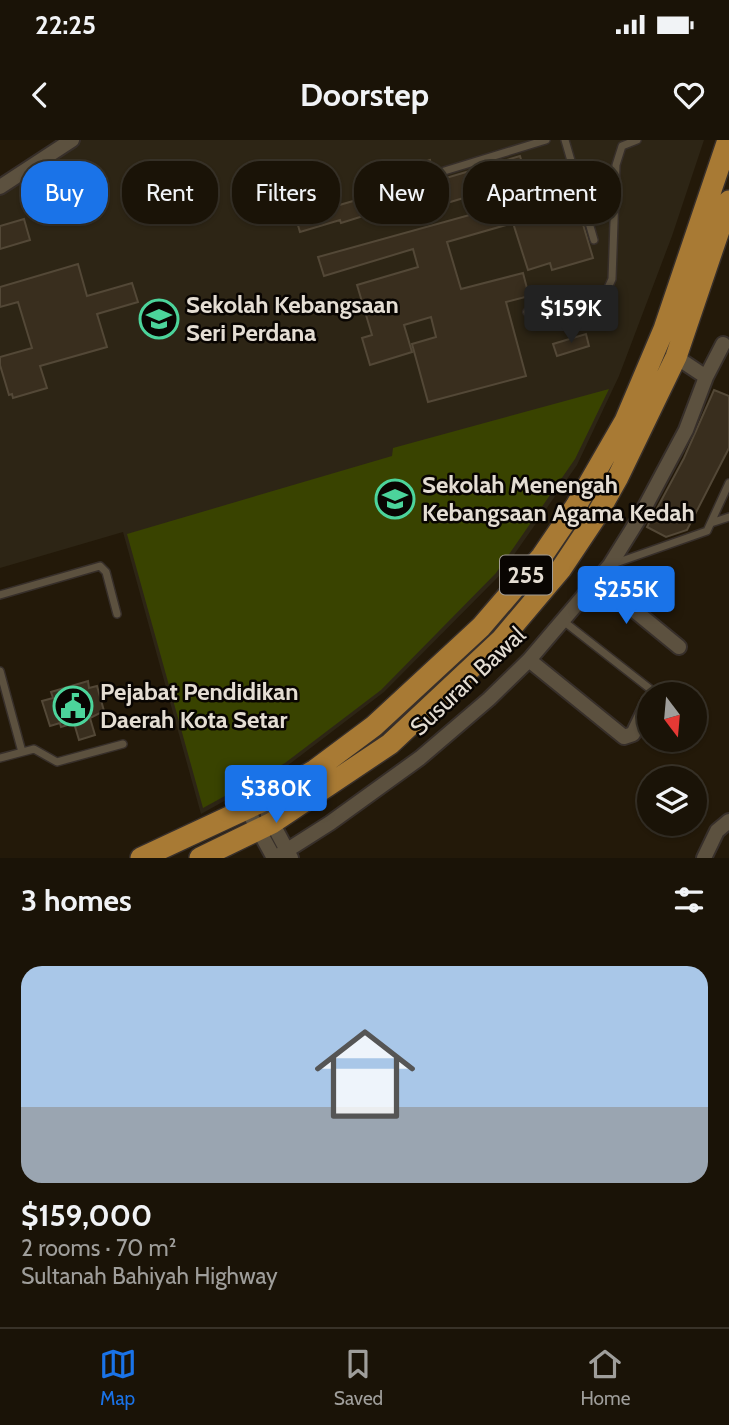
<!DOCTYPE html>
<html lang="en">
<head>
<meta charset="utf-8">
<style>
  :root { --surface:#1a1307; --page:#231c11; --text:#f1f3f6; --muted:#9f9e9b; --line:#383228; --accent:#1a73e8 }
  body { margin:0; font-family:Cabin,sans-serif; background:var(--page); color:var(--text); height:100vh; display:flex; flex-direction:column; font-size:26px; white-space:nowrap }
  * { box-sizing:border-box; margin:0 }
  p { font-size:23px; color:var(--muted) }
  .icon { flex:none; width:38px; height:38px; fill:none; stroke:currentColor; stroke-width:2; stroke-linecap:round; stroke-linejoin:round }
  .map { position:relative; height:718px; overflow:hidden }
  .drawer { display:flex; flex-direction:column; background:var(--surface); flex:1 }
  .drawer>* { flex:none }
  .banner { position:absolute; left:21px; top:21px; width:688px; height:63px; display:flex; gap:14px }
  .needle { width:46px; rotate:164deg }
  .fabs { position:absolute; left:637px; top:542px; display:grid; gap:14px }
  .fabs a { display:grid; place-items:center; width:70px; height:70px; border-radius:50%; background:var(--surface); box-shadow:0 2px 5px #0004,0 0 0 2px var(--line); font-size:35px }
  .price { position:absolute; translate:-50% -60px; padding:0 16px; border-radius:7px; background:var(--accent); color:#fff; font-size:23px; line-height:46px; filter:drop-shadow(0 2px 4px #0008) }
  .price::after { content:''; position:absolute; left:50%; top:42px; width:21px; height:16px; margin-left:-10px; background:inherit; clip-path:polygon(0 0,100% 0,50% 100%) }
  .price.selected { background:#222; color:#fff }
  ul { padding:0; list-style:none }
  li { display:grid; align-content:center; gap:14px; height:371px; padding:0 21px }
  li+li { border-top:2px solid var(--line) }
  li span { display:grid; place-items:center; height:217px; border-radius:21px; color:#555 }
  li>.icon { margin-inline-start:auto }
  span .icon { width:126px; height:126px; fill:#fffc; stroke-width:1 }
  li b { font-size:30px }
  h2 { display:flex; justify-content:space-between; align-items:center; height:84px; padding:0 21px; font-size:30px }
  .pill { padding:0 24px; border-radius:28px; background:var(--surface); box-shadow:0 2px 5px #0004,0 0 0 2px var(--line); font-size:24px; line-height:63px }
  .pill.selected { background:var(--accent); color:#fff }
  .status { display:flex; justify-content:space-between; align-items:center; height:49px; padding:0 35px; background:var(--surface); direction:ltr }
  .status svg { height:19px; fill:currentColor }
  header { display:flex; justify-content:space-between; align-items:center; height:91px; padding:0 21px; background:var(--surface); font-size:32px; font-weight:700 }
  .tabs { display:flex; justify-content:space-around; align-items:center; height:98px; border-top:2px solid var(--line); background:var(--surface); font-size:19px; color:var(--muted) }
  .tabs a { display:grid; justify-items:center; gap:4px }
  .tabs .selected { color:var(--accent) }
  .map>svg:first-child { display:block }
  .education { fill:#2d2515 }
  .green { fill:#394300 }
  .building { fill:#392e1e; stroke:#534837; stroke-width:2 }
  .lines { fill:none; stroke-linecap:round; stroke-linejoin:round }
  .lane-casing { stroke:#372f2a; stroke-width:10 }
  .street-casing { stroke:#372f2a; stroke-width:18 }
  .primary-casing { stroke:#372f2a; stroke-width:24 }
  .lane { stroke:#5c513f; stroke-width:7 }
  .street { stroke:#5c513f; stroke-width:14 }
  .primary { stroke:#a87a34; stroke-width:21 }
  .labels { text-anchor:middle; stroke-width:5; stroke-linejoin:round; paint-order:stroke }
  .shield { fill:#090502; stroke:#a29c94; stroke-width:2 }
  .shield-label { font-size:23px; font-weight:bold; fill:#e4ddd3 }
  .poi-label { font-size:24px; font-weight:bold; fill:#e4ddd3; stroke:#090502; text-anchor:start }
  .street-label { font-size:24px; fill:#e4ddd3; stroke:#090502 }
</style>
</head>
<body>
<div class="status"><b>22:25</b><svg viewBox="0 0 49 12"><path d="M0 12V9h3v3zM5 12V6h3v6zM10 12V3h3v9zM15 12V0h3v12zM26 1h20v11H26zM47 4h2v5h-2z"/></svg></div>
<header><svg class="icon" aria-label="back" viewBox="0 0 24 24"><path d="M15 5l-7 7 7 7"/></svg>Doorstep<svg class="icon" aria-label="heart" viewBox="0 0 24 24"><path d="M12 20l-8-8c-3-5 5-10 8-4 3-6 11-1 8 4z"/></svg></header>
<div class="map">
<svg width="729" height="718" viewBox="0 0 729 718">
  <rect width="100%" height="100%" fill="#231909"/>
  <!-- education -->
  <path class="education" d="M 74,0 L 704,0 L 672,96 L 619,236 L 577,325 L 499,436 L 384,552 L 287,626 L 201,674 L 123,392 L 0,428 L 0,45 Z"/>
  <!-- green -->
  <path class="green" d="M 609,249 L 575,319 L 496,433 L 381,550 L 285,623 L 203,668 L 127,394 L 392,316 L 393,308 Z"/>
  <!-- building -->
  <path class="building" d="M 520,16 L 527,39 L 447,63 L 443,51 L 341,83 L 340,80 L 300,92 L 294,72 L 334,60 L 336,66 L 360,59 L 358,53 L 361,52 L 360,47 L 367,45 L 366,39 L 430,20 L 436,41 Z
    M 84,26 L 92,41 L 68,52 L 61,37 Z
    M 571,44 L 593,118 L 552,130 L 550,123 L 528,130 L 513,83 L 447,102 L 461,149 L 523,133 L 529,156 L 506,162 L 526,236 L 428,262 L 412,204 L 436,197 L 431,177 L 404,185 L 412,212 L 370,225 L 362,198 L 372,195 L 357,145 L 418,127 L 413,109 L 324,136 L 318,117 L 502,66 L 503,71 L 542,59 L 540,53 Z
    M 24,79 L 30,100 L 0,109 L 0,86 Z
    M 78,124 L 87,156 L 132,143 L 138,162 L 97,174 L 107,207 L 40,226 L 47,248 L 13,258 L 12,254 L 9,255 L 0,225 L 0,217 L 32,208 L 18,162 L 0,167 L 0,147 Z
    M 586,194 L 589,206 L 557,216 L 553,204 Z
    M 714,250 L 729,256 L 729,308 L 687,390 L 666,397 L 647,387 L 684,318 Z
    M 88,541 L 89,548 L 97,546 L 104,571 L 90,578 L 95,595 L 79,600 L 74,583 L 61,587 L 60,583 L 50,586 L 42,561 L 53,558 L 51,552 Z"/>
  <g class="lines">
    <defs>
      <path id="lane" d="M 565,0 L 594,100
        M 441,32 L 546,0
        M 527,172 L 607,150 L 612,139 L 616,25 L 622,6 L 637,0
        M 711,383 L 729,377
        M 613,424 L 707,391 L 729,343
        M 0,455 L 100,426 L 106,432 L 117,474
        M 562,480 L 654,552
        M 0,531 L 22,612
        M 0,618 L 34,609 L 57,622 L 123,604"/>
      <path id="street" d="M 0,47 L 72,0
        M 676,217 L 706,237
        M 596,439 L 679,507
        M 529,520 L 624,597 L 633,594 L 649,561
        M 247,669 L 274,718
        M 268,675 L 291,718
        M 275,718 L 330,683 L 420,618 L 489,559 L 529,520 L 610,425 L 638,380 L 686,290 L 706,237 L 723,204
        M 704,718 L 717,691 L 729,681"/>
      <path id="primary" d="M 141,718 L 261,662 L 315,630 L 374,586 L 481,487 L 542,416 L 576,366 L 625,281 L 664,189 L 728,0
        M 200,718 L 272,683 L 390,604 L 501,500 L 561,429 L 595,378 L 618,337 L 676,217 L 729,61"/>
    </defs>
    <!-- lane casing -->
    <use href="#lane" class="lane-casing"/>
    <!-- street casing -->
    <use href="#street" class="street-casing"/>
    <!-- primary casing -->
    <use href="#primary" class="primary-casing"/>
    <!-- lane -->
    <use href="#lane" class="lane"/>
    <!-- street -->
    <use href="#street" class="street"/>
    <!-- primary -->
    <use href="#primary" class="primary"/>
  </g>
  <!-- icons -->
  <defs>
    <symbol id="school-ring" viewBox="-11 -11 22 22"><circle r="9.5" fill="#090502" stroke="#4cd49b" stroke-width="1.5"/><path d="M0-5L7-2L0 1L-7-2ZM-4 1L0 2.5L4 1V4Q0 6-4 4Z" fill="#4cd49b"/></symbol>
    <symbol id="civic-ring" viewBox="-11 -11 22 22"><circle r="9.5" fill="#090502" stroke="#4cd49b" stroke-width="1.5"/><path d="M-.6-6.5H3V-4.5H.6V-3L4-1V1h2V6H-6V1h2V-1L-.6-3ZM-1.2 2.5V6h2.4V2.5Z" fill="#4cd49b"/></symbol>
  </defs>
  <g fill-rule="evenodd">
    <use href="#school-ring" x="137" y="157" width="44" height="44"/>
    <use href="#school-ring" x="373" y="337" width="44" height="44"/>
    <use href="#civic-ring" x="51" y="544" width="44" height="44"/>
  </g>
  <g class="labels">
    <!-- shield labels -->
    <rect class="shield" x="500" y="415.5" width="52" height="39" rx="5"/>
    <g class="shield-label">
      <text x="526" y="443">255</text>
    </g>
    <!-- poi labels -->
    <g class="poi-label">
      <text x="186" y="173">Sekolah Kebangsaan<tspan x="186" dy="28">Seri Perdana</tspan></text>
      <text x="422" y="353">Sekolah Menengah<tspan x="422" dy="28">Kebangsaan Agama Kedah</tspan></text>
      <text x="100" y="560">Pejabat Pendidikan<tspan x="100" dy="28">Daerah Kota Setar</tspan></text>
    </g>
    <!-- street labels -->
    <g class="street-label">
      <text transform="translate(468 541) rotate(-43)" y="8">Susuran Bawal</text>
    </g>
  </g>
</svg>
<div class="fabs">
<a><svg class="needle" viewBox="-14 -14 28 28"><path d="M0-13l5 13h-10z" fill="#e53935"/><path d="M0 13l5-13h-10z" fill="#9f9e9b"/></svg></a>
<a><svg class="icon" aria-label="layers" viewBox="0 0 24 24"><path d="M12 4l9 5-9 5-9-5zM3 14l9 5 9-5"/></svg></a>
</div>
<b class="price selected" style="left:571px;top:205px">$159K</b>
<b class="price" style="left:626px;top:486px">$255K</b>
<b class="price" style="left:276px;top:685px">$380K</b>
<div class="banner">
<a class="pill selected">Buy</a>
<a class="pill">Rent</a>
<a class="pill">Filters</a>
<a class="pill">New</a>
<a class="pill">Apartment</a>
</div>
</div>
<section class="drawer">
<h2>3 homes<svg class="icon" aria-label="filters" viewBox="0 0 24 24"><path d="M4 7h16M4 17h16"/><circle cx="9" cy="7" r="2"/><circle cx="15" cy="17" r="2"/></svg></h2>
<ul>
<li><span style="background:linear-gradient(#a9c7e8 65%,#9aa5b1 0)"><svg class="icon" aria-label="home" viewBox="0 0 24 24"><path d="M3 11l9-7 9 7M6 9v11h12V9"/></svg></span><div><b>$159,000</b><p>2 rooms · 70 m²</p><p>Sultanah Bahiyah Highway</p></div></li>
</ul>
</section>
<nav class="tabs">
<a class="selected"><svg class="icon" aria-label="map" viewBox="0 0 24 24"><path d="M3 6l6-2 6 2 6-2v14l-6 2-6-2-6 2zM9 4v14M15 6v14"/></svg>Map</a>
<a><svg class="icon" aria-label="saved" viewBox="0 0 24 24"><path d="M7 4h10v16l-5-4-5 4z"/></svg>Saved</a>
<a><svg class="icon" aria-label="home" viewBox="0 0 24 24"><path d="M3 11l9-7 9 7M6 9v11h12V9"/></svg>Home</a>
</nav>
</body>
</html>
